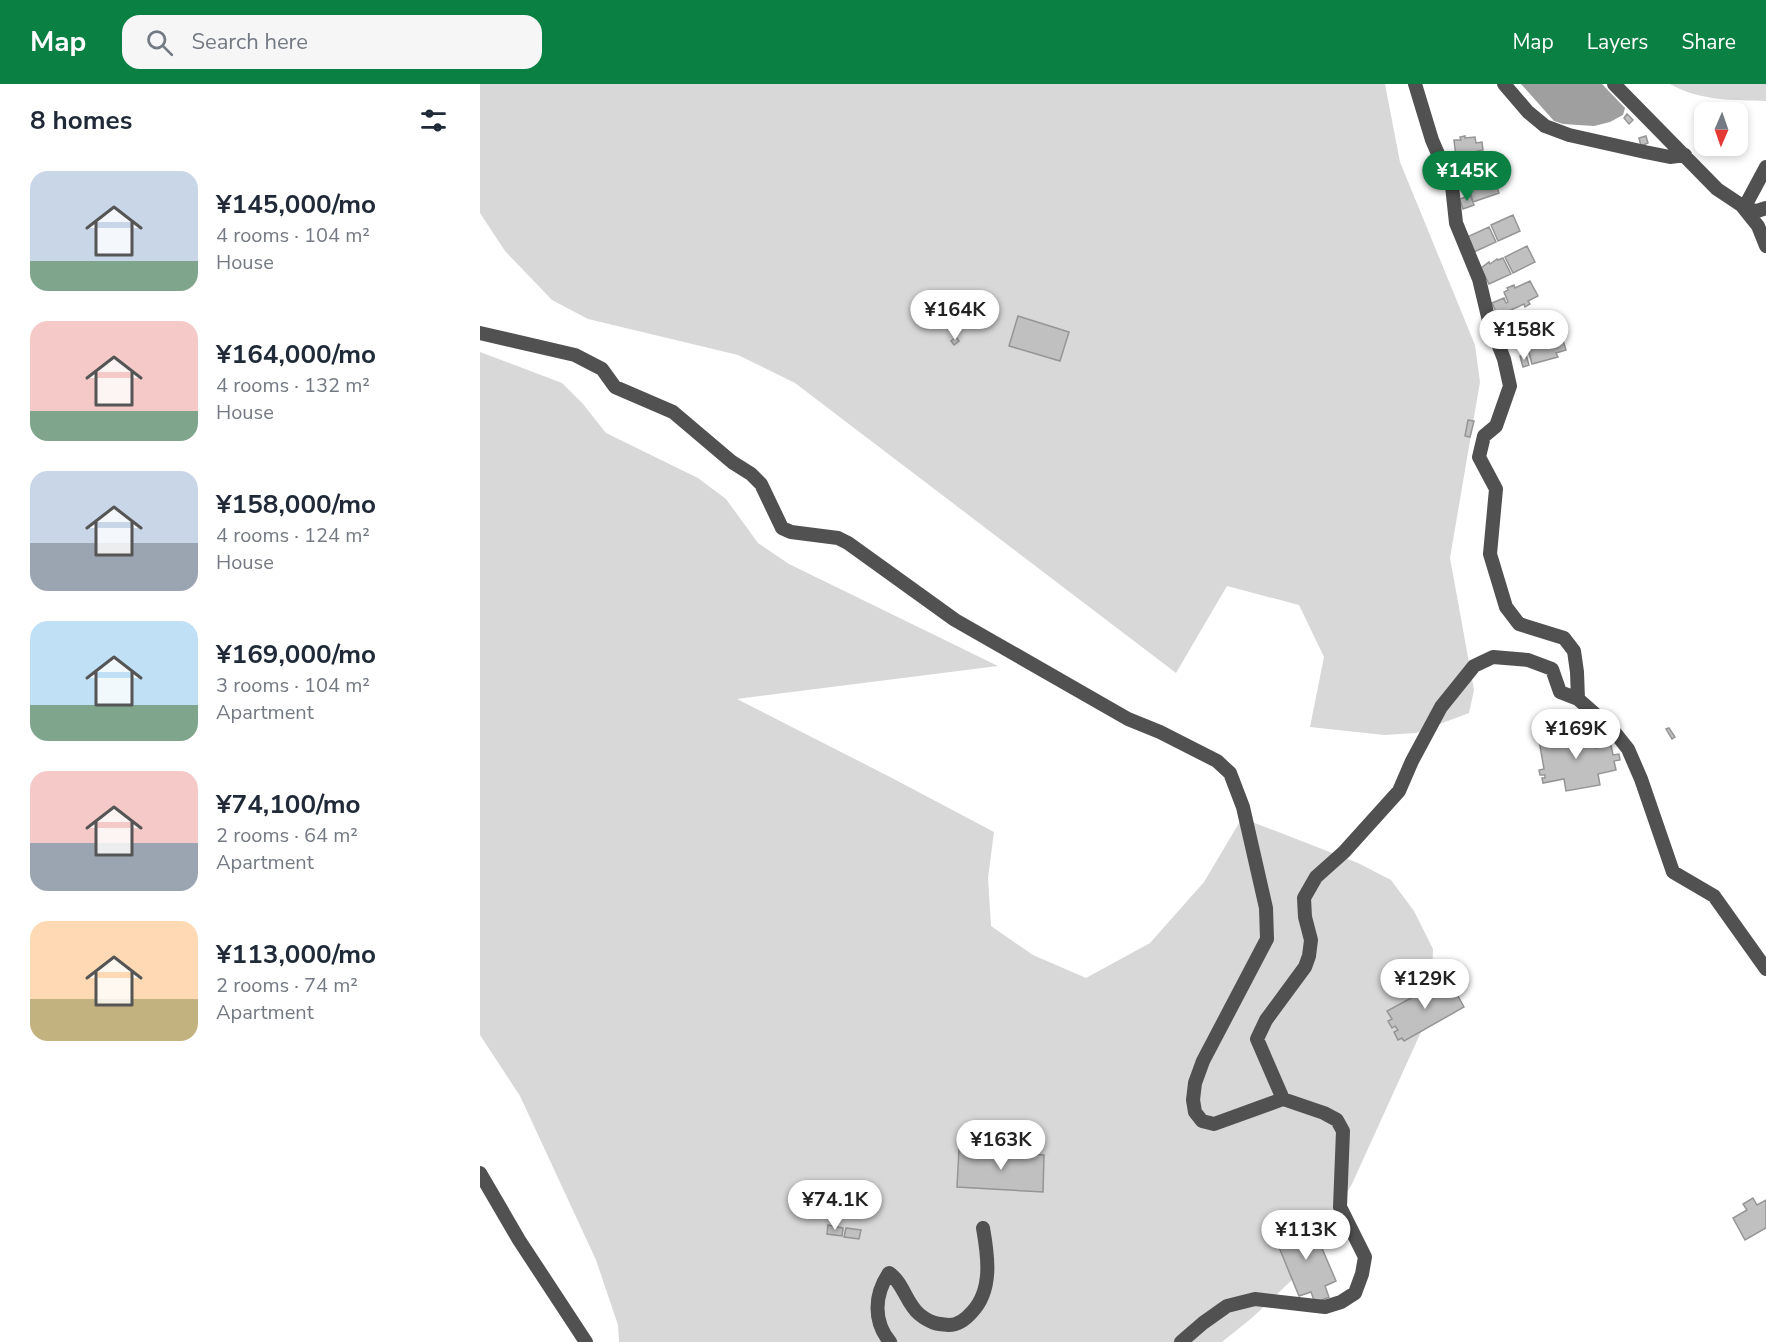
<!DOCTYPE html>
<html lang="en">
<head>
<meta charset="utf-8">
<style>
  :root { --surface:#fff; --page:#f6f6f7; --text:#1f2937; --muted:#747a83; --accent:#0b8043 }
  body { margin:0; font-family:"Nunito Sans",sans-serif; background:var(--page); color:var(--text); height:100vh; display:flex; flex-direction:column; font-size:22px; white-space:nowrap }
  * { box-sizing:border-box; margin:0 }
  p { font-size:20px; color:var(--muted) }
  .icon { flex:none; width:33px; height:33px; fill:none; stroke:currentColor; stroke-width:2; stroke-linecap:round; stroke-linejoin:round }
  .map { position:relative; flex:1; overflow:hidden }
  .panel { display:flex; flex-direction:column; background:var(--surface); width:480px }
  .panel>* { flex:none }
  .needle { width:39px; rotate:182deg }
  .buttons { position:absolute; left:1214px; top:18px; display:grid; gap:12px }
  .buttons a { display:grid; place-items:center; width:54px; height:54px; border-radius:12px; background:var(--surface); box-shadow:0 3px 9px #0003; font-size:30px }
  .price { position:absolute; translate:-50% -51px; padding:0 14px; border-radius:21px; background:#fff; color:#222; font-size:20px; line-height:39px; filter:drop-shadow(0 2px 3px #0008) }
  .price::after { content:''; position:absolute; left:50%; top:36px; width:18px; height:14px; margin-left:-9px; background:inherit; clip-path:polygon(0 0,100% 0,50% 100%) }
  .price.current { background:var(--accent); color:#fff }
  ul { padding:0; list-style:none }
  li { display:flex; align-items:center; gap:18px; height:150px; padding:0 30px }
  li span { display:grid; place-items:center; flex:none; width:168px; height:120px; border-radius:18px; color:#555 }
  li>.icon { margin-inline-start:auto }
  span .icon { width:72px; height:72px; fill:#fffc; stroke-width:1 }
  li b { font-size:26px }
  h2 { display:flex; justify-content:space-between; align-items:center; height:72px; padding:0 30px; font-size:26px }
  header { display:flex; align-items:center; gap:36px; box-sizing:border-box; height:84px; padding:0 30px; background:var(--accent); color:#fff }
  header strong { font-size:28px }
  nav { display:flex; gap:33px; margin-inline-start:auto; font-size:21px }
  .search { width:420px; height:54px; background:var(--page); display:flex; align-items:center; gap:15px; box-sizing:border-box; padding:0 21px; border-radius:18px; color:var(--muted); font-size:22px }
  main { display:flex; flex:1; min-height:0 }
  .map>svg:first-child { display:block }
  .green { fill:#d8d8d8 }
  .water { fill:#9f9f9f }
  .building { fill:#c0c0c0; stroke:#959595; stroke-width:1.5 }
  .lines { fill:none; stroke-linecap:round; stroke-linejoin:round }
  .minor { stroke:#515151; stroke-width:14 }
</style>
</head>
<body>
<header>
<strong>Map</strong>
<div class="search"><svg class="icon" aria-label="search" viewBox="0 0 24 24"><circle cx="10" cy="10" r="6"/><path d="M15 15l6 6"/></svg>Search here</div>
<nav><a>Map</a><a>Layers</a><a>Share</a></nav>
</header>
<main>
<section class="panel">
<h2>8 homes<svg class="icon" aria-label="filters" viewBox="0 0 24 24"><path d="M4 7h16M4 17h16"/><circle cx="9" cy="7" r="2"/><circle cx="15" cy="17" r="2"/></svg></h2>
<ul>
<li><span style="background:linear-gradient(#c9d6e8 75%,#7fa58c 0)"><svg class="icon" aria-label="home" viewBox="0 0 24 24"><path d="M3 11l9-7 9 7M6 9v11h12V9"/></svg></span><div><b>¥145,000/mo</b><p>4 rooms · 104 m²</p><p>House</p></div></li>
<li><span style="background:linear-gradient(#f6c9c9 75%,#7fa58c 0)"><svg class="icon" aria-label="home" viewBox="0 0 24 24"><path d="M3 11l9-7 9 7M6 9v11h12V9"/></svg></span><div><b>¥164,000/mo</b><p>4 rooms · 132 m²</p><p>House</p></div></li>
<li><span style="background:linear-gradient(#c9d6e8 60%,#9aa5b1 0)"><svg class="icon" aria-label="home" viewBox="0 0 24 24"><path d="M3 11l9-7 9 7M6 9v11h12V9"/></svg></span><div><b>¥158,000/mo</b><p>4 rooms · 124 m²</p><p>House</p></div></li>
<li><span style="background:linear-gradient(#bfe0f5 70%,#7fa58c 0)"><svg class="icon" aria-label="home" viewBox="0 0 24 24"><path d="M3 11l9-7 9 7M6 9v11h12V9"/></svg></span><div><b>¥169,000/mo</b><p>3 rooms · 104 m²</p><p>Apartment</p></div></li>
<li><span style="background:linear-gradient(#f6c9c9 60%,#9aa5b1 0)"><svg class="icon" aria-label="home" viewBox="0 0 24 24"><path d="M3 11l9-7 9 7M6 9v11h12V9"/></svg></span><div><b>¥74,100/mo</b><p>2 rooms · 64 m²</p><p>Apartment</p></div></li>
<li><span style="background:linear-gradient(#ffd9b3 65%,#c2b280 0)"><svg class="icon" aria-label="home" viewBox="0 0 24 24"><path d="M3 11l9-7 9 7M6 9v11h12V9"/></svg></span><div><b>¥113,000/mo</b><p>2 rooms · 74 m²</p><p>Apartment</p></div></li>
</ul>
</section>
<div class="map">
<svg width="1286" height="1258" viewBox="0 0 1286 1258">
  <rect width="100%" height="100%" fill="#fff"/>
  <!-- green -->
  <path class="green" d="M 0,0 L 905,0 L 920,78 L 995,261 L 1000,298 L 970,474 L 994,606 L 989,629 L 936,649 L 904,651 L 830,643 L 844,573 L 819,521 L 747,502 L 696,589 L 315,299 L 258,271 L 108,235 L 72,216 L 25,167 L 0,129 Z
    M 1190,0 L 1286,0 L 1286,17 C 1254,16 1219,17 1190,0 Z
    M 0,268 L 82,299 L 103,320 L 126,349 L 218,394 L 246,415 L 278,459 L 309,480 L 518,582 L 257,615 L 412,694 L 514,748 L 508,794 L 511,842 L 553,871 L 606,894 L 670,859 L 724,798 L 762,734 L 878,779 L 911,796 L 934,827 L 953,865 L 952,898 L 941,948 L 872,1100 L 814,1194 L 773,1233 L 742,1258 L 139,1258 L 138,1241 L 116,1176 L 40,1012 L 0,951 Z"/>
  <!-- water -->
  <path class="water" d="M 1041,0 L 1122,0 L 1145,24 L 1143,31 L 1130,38 L 1114,42 L 1083,40 L 1074,37 Z"/>
  <!-- building -->
  <path class="building" d="M 1147,30 L 1153,36 L 1149,40 L 1144,34 Z
    M 985,52 L 985,54 L 995,53 L 996,59 L 1002,58 L 1003,66 L 997,67 L 998,71 L 976,73 L 974,56 L 981,56 L 980,53 Z
    M 1166,52 L 1168,59 L 1161,62 L 1159,54 Z
    M 1010,85 L 1019,109 L 993,118 L 986,93 Z
    M 990,111 L 994,121 L 983,125 L 980,115 Z
    M 1033,131 L 1040,147 L 1018,157 L 1011,141 Z
    M 1009,143 L 1016,158 L 994,168 L 987,153 Z
    M 1047,162 L 1055,178 L 1033,189 L 1025,173 Z
    M 1023,174 L 1031,190 L 1009,200 L 1001,184 L 1009,178 L 1010,180 L 1017,175 L 1018,176 Z
    M 1050,197 L 1058,212 L 1048,217 L 1050,220 L 1045,223 L 1044,220 L 1018,232 L 1012,219 L 1024,214 L 1026,219 L 1028,218 L 1024,208 L 1028,206 L 1027,204 L 1034,201 L 1035,204 Z
    M 538,232 L 589,248 L 580,277 L 529,262 Z
    M 1081,250 L 1086,266 L 1076,269 L 1078,273 L 1052,280 L 1046,258 L 1058,255 L 1057,253 L 1065,251 L 1066,255 Z
    M 476,253 L 479,257 L 474,261 L 471,257 Z
    M 1046,271 L 1049,281 L 1043,283 L 1040,272 Z
    M 988,336 L 994,337 L 990,353 L 985,352 Z
    M 1189,644 L 1195,653 L 1192,655 L 1186,645 Z
    M 1110,647 L 1112,648 L 1115,664 L 1131,661 L 1133,671 L 1139,670 L 1140,676 L 1134,677 L 1136,686 L 1118,690 L 1120,701 L 1086,707 L 1084,695 L 1063,699 L 1062,694 L 1065,694 L 1065,691 L 1060,691 L 1059,686 L 1064,685 L 1059,656 L 1077,653 L 1078,650 L 1090,649 L 1091,650 Z
    M 968,894 L 984,923 L 924,957 L 922,954 L 918,956 L 914,948 L 918,946 L 915,942 L 912,944 L 908,937 L 912,935 L 907,927 Z
    M 479,1065 L 564,1071 L 563,1108 L 477,1103 Z
    M 1273,1114 L 1277,1121 L 1286,1116 L 1286,1144 L 1265,1156 L 1253,1134 L 1267,1126 L 1263,1120 Z
    M 816,1135 L 821,1145 L 832,1141 L 856,1197 L 845,1202 L 849,1213 L 835,1219 L 831,1208 L 819,1212 L 796,1156 L 807,1151 L 803,1140 Z
    M 348,1141 L 363,1144 L 362,1152 L 347,1150 Z
    M 366,1144 L 381,1146 L 379,1155 L 364,1153 Z"/>
  <g class="lines">
    <!-- minor -->
    <path class="minor" d="M 935,0 L 952,56 L 972,102 L 976,139 L 999,195 L 1009,237 L 1024,275 L 1030,302 L 1016,342 L 1004,352 L 999,373 L 1016,405 L 1010,470 L 1026,523 L 1039,540 L 1084,554 L 1094,567 L 1097,588 L 1098,615
      M 1024,0 L 1048,28 L 1065,42 L 1089,51 L 1165,68 L 1190,73 L 1205,71
      M 1134,0 L 1237,105 L 1267,125 L 1277,127 L 1286,124
      M 1262,122 L 1278,142 L 1286,162
      M 1264,124 L 1286,83
      M 0,249 L 95,271 L 122,285 L 135,303 L 193,328 L 252,378 L 271,390 L 281,400 L 302,444 L 311,448 L 358,454 L 368,459 L 475,536 L 648,635 L 680,648 L 737,677 L 750,689 L 763,723 L 786,824 L 787,855 L 723,977 L 715,999 L 713,1016 L 715,1028 L 722,1037 L 734,1040 L 803,1015 L 844,1029 L 857,1036 L 863,1047 L 860,1123 L 885,1173 L 882,1190 L 875,1209 L 861,1218 L 845,1223 L 775,1215 L 747,1222 L 723,1239 L 701,1258
      M 803,1015 L 777,955 L 786,936 L 825,883 L 829,872 L 831,856 L 825,833 L 824,814 L 836,793 L 864,768 L 919,707 L 932,677 L 961,623 L 994,582 L 1013,573 L 1048,576 L 1072,585 L 1080,608 L 1098,615 L 1132,645 L 1148,665 L 1161,695 L 1193,788 L 1234,812 L 1286,885
      M 0,1089 L 39,1156 L 106,1258
      M 410,1258 C 393,1237 394,1211 409,1189 C 423,1198 426,1219 439,1230 C 450,1239 456,1240 469,1241 C 479,1241 486,1235 492,1228 C 513,1206 508,1172 503,1144"/>
  </g>
</svg>
<div class="buttons">
<a><svg class="needle" viewBox="-14 -14 28 28"><path d="M0-13l5 13h-10z" fill="#e53935"/><path d="M0 13l5-13h-10z" fill="#747a83"/></svg></a>
</div>
<b class="price current" style="left:987px;top:118px">¥145K</b>
<b class="price" style="left:475px;top:257px">¥164K</b>
<b class="price" style="left:1044px;top:277px">¥158K</b>
<b class="price" style="left:1096px;top:676px">¥169K</b>
<b class="price" style="left:945px;top:926px">¥129K</b>
<b class="price" style="left:521px;top:1087px">¥163K</b>
<b class="price" style="left:355px;top:1147px">¥74.1K</b>
<b class="price" style="left:826px;top:1177px">¥113K</b>
</div>
</main>
</body>
</html>
